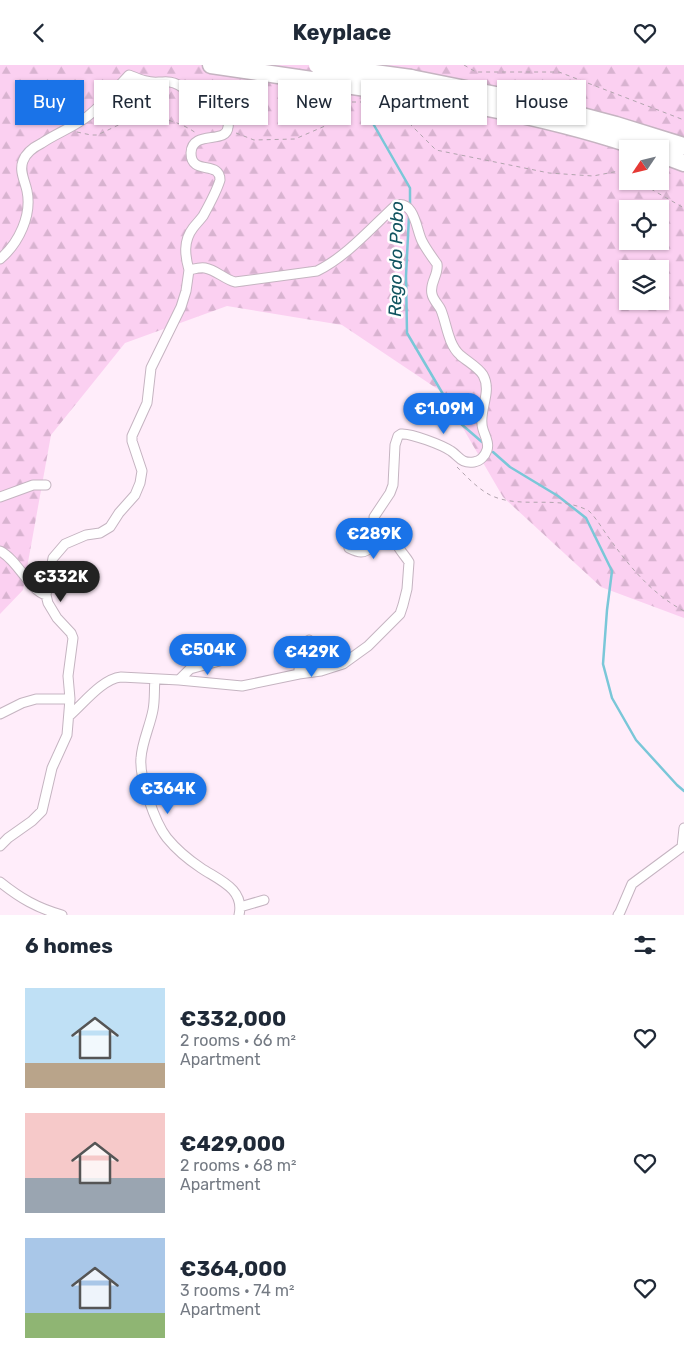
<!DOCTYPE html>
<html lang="en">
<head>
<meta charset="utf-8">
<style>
  :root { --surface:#fff; --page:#f6f6f7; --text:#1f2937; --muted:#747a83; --accent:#1a73e8 }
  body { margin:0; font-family:Rubik,sans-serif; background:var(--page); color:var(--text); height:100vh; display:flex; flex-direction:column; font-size:19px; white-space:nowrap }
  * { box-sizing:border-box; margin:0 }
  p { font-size:16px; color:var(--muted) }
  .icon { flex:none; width:28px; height:28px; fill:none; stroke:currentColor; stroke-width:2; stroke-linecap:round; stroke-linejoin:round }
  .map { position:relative; height:850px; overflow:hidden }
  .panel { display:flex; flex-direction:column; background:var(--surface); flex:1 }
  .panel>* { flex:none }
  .top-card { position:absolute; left:15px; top:15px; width:655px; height:45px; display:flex; gap:10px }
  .needle { width:32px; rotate:235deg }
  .buttons { position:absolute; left:619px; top:75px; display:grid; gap:10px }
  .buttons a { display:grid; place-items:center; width:50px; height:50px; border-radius:0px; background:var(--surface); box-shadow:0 1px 4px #0004; font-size:25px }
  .price { position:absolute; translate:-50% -42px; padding:0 11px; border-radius:18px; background:var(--accent); color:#fff; font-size:16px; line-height:32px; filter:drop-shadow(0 1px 2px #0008) }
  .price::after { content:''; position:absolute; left:50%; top:30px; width:15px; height:11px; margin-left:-8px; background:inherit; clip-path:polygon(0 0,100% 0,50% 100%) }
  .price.selected { background:#222; color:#fff }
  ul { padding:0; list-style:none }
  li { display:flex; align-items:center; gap:15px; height:125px; padding:0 25px }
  li span { display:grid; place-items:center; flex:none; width:140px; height:100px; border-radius:0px; color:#555 }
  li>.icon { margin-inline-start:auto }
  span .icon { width:60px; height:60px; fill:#fffc; stroke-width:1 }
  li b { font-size:21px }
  h2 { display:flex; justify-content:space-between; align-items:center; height:60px; padding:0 25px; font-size:21px }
  .chip { padding:0 18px; border-radius:0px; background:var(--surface); box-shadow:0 1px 4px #0004; font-size:18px; line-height:45px }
  .chip.selected { background:var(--accent); color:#fff }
  header { display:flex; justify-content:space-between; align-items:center; height:65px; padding:0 25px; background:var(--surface); font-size:22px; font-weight:700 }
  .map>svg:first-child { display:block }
  .forest { fill:url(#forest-firs); fill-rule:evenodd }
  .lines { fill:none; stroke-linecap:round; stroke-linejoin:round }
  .stream { stroke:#7ac7d8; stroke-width:2.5 }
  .street-casing { stroke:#c5b4c1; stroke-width:11 }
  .highway-casing { stroke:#c5b4c1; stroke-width:19 }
  .path { stroke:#b2a4ae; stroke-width:1; stroke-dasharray:4 4; stroke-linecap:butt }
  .street { stroke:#fff; stroke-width:9 }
  .highway { stroke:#fff; stroke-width:16 }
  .highway-bridge-casing { stroke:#c5b4c1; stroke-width:19; stroke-linecap:butt }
  .highway-bridge { stroke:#fff; stroke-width:16 }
  .labels { text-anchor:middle; stroke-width:5; stroke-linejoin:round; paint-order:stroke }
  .water-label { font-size:18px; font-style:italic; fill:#125561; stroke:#fff }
</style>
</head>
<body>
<header><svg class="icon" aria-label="back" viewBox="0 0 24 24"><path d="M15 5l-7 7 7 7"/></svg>Keyplace<svg class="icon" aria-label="heart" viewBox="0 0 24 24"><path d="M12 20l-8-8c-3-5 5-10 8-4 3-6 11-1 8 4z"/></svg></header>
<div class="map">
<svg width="684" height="850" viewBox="0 0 684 850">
  <defs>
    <pattern id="forest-firs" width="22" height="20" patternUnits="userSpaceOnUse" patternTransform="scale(1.25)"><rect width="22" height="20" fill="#fbd0f1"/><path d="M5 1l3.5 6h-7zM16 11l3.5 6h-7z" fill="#d8b3d0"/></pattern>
  </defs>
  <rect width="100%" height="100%" fill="#ffedfa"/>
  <!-- forest -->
  <path class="forest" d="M 0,0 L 684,0 L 684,553 L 601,522 L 503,432 L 442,327 L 342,260 L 227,241 L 125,278 L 51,370 L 23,525 L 0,549 ZM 628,84 L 660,84 L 660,116 L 628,116 ZM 628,144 L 660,144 L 660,176 L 628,176 ZM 628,204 L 660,204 L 660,236 L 628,236 Z"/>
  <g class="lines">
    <!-- stream -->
    <path class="stream" d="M 362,28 L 367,48 L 410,123 L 410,140
      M 409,151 L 406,211 L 407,268 L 460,358 L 482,377
      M 493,387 L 510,402 L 558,431 L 586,453 L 612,506 L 607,545 L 603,599 L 612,633 L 636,675 L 677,720 L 684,726"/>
    <defs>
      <path id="street" d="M 0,194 C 19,178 32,150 27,126 C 25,116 19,106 23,96 C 26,87 34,82 42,78 C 57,68 74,62 88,51 C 103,39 116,24 129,10 C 139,14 148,18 159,17 C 164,17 169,16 174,18 C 189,23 199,40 213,47 C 218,50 223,51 226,55 C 228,58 229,60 228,62 C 227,80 192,64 191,88 C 191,111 220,95 220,115 C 217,125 208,142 203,151 C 200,155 196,159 193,163 C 183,176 185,191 189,205
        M 0,432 L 33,420 L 46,420
        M 349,483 C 353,485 357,487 361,487 C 371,487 379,472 384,465
        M 0,486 C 18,495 29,525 46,530
        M 299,604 L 309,602 L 314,598 L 314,594 L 309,575
        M 155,614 C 154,624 155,635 153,645 C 150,661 142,677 141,693 C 139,712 155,758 167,773 C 176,784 189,795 201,803 C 219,815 245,824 239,850
        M 179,615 L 190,604 L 227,594
        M 0,649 L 22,638 L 36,634 L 70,634
        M 0,781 L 8,773 L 32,756 L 42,746 L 52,703 L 67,670 L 70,634 L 68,611 L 73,573 L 71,568 L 57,553 L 48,538 L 46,530 L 53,493 L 65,479 L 86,470 L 100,468 L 110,462 L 119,448 L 135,430 L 140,418 L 142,406 L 132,376 L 132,371 L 147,338 L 151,303 L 181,242 L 186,226 L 189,205 C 194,204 200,202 205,203 C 216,205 224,214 235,217 L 317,206 C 346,192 372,162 396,140 C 415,136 416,164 422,176 C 426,184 432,192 437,199 C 439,210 429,218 432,229 C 433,235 439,240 441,245 C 447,260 448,279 460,290 C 468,297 478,302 483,310 C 492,326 480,343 482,359 C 482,367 490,376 487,385 C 485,391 480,396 474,397 C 461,399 459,391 451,386 C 442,380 411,368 401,369 L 398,371 L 395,380 L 393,420 L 390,428 L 374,452 C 376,466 388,463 394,472 C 396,475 397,480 399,483 C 402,488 406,492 409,497 L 407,524 L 403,540 L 400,549 L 368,581 L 343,599 L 321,606 L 299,609 L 242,621 L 179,615 L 121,612 C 102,614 84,638 69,651
        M 0,817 C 20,833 37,843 62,850
        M 240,842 L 264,835
        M 618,850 L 620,847 L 632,819 L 682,782 L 684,763"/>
      <path id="highway" d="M 211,0 L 298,13
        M 411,13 L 525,36 L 616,60 L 684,81
        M 414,30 C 492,42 570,58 644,84
        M 660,89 L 684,98"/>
    </defs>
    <!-- street casing -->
    <use href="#street" class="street-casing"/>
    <!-- highway casing -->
    <use href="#highway" class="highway-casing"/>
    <!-- path -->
    <path class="path" d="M 464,0 L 476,7 L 559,7 L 684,55
      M 336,37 L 366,37 L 394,43 L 436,85 L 549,108 L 593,111 L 619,106 L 628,111
      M 77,67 L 91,70 L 97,70 C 109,65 121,58 133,54 C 154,49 179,56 196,68
      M 236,68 L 254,75 L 295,74 L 325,61 L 336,37 L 340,31
      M 637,116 L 684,143
      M 457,402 C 467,412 477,423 490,430 C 521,445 558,429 589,446 C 598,455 604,467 612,477 C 632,505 654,530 684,546"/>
    <!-- street -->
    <use href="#street" class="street"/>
    <!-- highway -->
    <use href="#highway" class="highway"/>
    <defs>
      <path id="highway-bridge" d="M 317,0 L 411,13
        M 298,13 L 414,30"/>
    </defs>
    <!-- highway-bridge casing -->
    <use href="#highway-bridge" class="highway-bridge-casing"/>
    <!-- highway-bridge -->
    <use href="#highway-bridge" class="highway-bridge"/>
  </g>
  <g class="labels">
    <!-- water labels -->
    <g class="water-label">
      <text transform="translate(396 194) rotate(-89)" y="6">Rego do Pobo</text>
    </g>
  </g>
</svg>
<div class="buttons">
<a><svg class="needle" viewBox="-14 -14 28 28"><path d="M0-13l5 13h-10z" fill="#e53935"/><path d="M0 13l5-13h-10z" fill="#747a83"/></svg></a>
<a><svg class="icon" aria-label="locate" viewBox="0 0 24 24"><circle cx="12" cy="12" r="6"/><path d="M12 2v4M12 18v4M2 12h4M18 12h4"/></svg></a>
<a><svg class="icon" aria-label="layers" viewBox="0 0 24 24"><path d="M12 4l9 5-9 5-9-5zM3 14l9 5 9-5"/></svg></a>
</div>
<b class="price" style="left:444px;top:370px">€1.09M</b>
<b class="price" style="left:374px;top:495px">€289K</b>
<b class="price selected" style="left:61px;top:538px">€332K</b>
<b class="price" style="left:208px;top:611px">€504K</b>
<b class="price" style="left:312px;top:613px">€429K</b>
<b class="price" style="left:168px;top:750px">€364K</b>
<div class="top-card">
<a class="chip selected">Buy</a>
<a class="chip">Rent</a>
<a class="chip">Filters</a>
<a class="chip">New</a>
<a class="chip">Apartment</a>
<a class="chip">House</a>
</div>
</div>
<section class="panel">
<h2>6 homes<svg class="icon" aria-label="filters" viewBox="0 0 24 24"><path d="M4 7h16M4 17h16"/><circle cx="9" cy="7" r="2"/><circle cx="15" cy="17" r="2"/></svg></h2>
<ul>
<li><span style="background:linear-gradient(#bfe0f5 75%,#b9a48a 0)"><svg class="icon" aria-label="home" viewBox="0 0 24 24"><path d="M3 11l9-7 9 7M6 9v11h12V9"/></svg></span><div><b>€332,000</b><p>2 rooms · 66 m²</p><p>Apartment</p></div><svg class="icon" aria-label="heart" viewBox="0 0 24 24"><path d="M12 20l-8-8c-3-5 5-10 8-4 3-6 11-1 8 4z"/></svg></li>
<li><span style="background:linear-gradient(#f6c9c9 65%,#9aa5b1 0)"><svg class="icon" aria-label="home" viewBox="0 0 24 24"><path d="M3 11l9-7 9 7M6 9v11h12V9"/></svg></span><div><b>€429,000</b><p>2 rooms · 68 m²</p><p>Apartment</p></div><svg class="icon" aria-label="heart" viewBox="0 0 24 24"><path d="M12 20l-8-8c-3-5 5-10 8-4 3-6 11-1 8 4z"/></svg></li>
<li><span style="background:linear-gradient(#a9c7e8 75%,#8fb573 0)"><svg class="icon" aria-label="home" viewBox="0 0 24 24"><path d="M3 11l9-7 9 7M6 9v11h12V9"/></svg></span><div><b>€364,000</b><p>3 rooms · 74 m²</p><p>Apartment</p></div><svg class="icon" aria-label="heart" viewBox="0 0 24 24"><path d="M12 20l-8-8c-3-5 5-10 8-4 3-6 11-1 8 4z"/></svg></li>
</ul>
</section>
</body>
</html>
